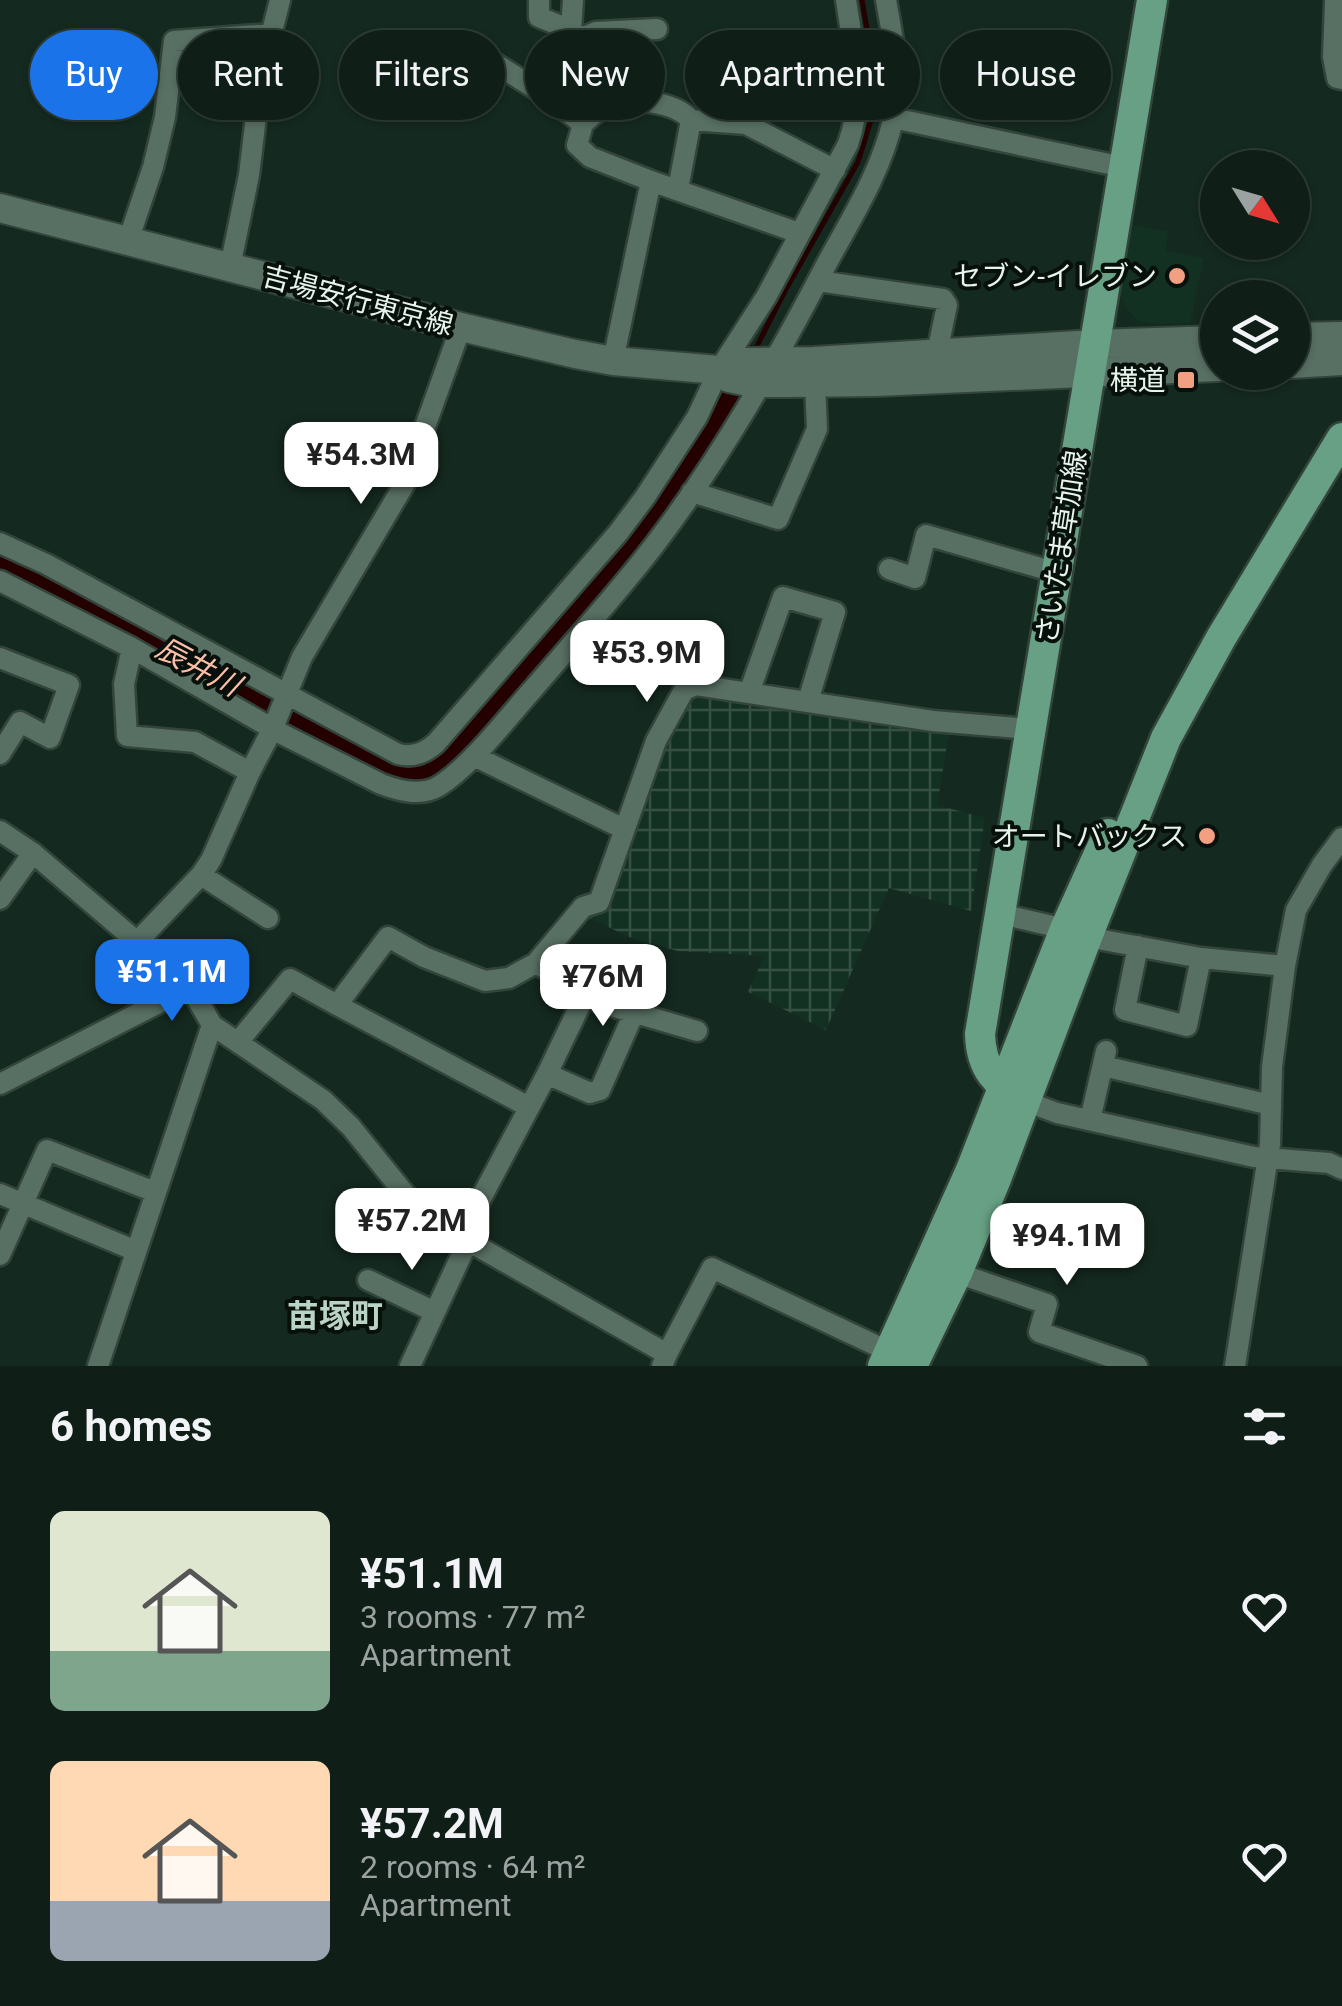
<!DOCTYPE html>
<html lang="en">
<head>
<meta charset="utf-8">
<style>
  :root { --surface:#0f1f17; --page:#1d2c24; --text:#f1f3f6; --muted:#9ba2a1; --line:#2f3d36; --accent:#1a73e8 }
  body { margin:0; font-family:Roboto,"Noto Sans JP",sans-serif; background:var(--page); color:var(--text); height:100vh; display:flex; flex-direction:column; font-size:38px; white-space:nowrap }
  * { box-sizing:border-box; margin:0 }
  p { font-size:32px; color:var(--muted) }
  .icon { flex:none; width:55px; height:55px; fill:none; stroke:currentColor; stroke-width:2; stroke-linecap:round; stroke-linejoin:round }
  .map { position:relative; height:1366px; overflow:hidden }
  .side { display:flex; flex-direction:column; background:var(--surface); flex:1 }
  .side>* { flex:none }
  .guide { position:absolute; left:30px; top:30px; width:1282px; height:90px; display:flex; gap:20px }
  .needle { width:65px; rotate:127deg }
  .controls { position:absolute; left:1200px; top:150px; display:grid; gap:20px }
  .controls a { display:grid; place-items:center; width:110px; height:110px; border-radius:50%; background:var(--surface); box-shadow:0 2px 8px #0004,0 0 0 2px var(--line); font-size:50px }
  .price { position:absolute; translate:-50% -85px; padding:0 22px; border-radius:20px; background:#fff; color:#222; font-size:32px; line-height:65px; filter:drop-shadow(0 2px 5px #0008) }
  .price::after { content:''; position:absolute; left:50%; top:60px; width:30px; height:22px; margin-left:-15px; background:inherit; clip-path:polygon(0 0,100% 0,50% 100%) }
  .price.selected { background:var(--accent); color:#fff }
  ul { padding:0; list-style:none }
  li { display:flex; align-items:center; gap:30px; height:250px; padding:0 50px }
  li span { display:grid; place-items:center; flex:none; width:280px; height:200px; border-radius:15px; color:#555 }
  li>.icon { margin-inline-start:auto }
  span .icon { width:120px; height:120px; fill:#fffc; stroke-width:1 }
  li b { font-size:42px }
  h2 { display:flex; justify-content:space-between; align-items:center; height:120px; padding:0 50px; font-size:42px }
  .pill { padding:0 35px; border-radius:45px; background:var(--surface); box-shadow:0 2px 8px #0004,0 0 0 2px var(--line); font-size:35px; line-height:90px }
  .pill.selected { background:var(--accent); color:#fff }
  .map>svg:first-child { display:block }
  .built { fill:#133123 }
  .industrial { fill:url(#industrial-grid) }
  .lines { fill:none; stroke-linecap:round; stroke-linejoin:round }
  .stream { stroke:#250000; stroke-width:5 }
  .river { stroke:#250000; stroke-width:30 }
  .street-casing { stroke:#33443b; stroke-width:25 }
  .secondary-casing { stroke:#33443b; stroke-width:32 }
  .primary-casing { stroke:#33443b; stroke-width:35 }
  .street { stroke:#586f63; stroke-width:20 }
  .secondary { stroke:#586f63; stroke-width:28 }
  .primary { stroke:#67a084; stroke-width:30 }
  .poi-dot { fill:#f39f82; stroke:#07100b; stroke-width:4 }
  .labels { text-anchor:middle; stroke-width:8; stroke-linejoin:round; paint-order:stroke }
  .poi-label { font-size:28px; fill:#e6f4ec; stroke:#07100b; text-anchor:end }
  .street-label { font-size:28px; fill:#e6f4ec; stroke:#07100b }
  .water-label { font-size:30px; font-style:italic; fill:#fdbea8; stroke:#07100b }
  .quarter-label { font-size:32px; font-weight:bold; fill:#b9d3c5; stroke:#07100b }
</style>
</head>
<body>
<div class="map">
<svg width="1342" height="1366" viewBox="0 0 1342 1366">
  <defs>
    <pattern id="industrial-grid" width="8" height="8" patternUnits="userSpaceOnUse" patternTransform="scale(2.5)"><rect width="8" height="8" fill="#133123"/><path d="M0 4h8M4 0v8" fill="none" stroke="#354f43"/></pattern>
  </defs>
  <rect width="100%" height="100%" fill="#14291f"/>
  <!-- built -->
  <path class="built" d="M 1128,224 L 1168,231 L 1166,251 L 1204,258 L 1190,323 L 1155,324 L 1138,321 L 1124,305 L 1119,288 Z"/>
  <!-- industrial -->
  <path class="industrial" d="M 694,691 L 950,728 L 937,805 L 985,818 L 971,911 L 889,888 L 826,1030 L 748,992 L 764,956 L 678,951 L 636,940 L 587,917 L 596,910 L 665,739 Z"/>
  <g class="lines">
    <!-- stream -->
    <path class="stream" d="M 754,352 L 785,291 L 858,162 L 873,114 L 872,57 L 862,0"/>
    <!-- river -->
    <path class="river" d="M 0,562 L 13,566 L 396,773 L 409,777 L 424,775 L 445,761 L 515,683 L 628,547 L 688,464 L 750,360"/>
    <defs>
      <path id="street" d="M 539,0 L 539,17 L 571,30 L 582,38 L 596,32 L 657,29
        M 1342,2 L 1335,2 L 1333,57 L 1337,78 L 1342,79
        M 571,30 L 573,0
        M 477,52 L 547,96 L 583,124 L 577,145 L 590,157 L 651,181
        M 547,96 L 572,65 L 582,38
        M 893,118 L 1123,167
        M 691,120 L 746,124 L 835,170
        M 583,124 C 590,117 598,109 608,106 C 632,97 674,101 691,120 L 678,189
        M 128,241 L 153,167 L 165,117 L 174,41 L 271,34
        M 230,267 L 249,175 L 261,75 L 280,0
        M 818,281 L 943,299 L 947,305 L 937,353
        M 613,361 L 651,181 L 799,233
        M 692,492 L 778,519 L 817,429 L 815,383
        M 0,543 L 46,564 L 398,754 C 413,758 425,753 436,743 L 618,533 L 645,497 L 697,417 L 719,370 L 766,297 L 848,144 C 865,97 853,48 846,0
        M 889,569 L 915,578 L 926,535 L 1058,573
        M 0,581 L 132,648 L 280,733 L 381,784 C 399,791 421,797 439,786 C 471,766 508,717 534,688 C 575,640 618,593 656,543 C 722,456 776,361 826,265 C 851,219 881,172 893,120 C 902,81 893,39 886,0
        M 132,648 L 124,684 L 127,736 L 195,742 L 250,772
        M 0,658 L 69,685 L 50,738 L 20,722 L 0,754
        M 749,693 L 783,597 L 835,612 L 808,701
        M 474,756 L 624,829
        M 0,831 L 33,853 L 190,987 L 212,1025 L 98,1366
        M 201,875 L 268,918
        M 0,899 L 33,853
        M 1001,914 L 1065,929
        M 1087,937 L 1201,958 L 1285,966
        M 137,942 L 201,875 L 211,860 L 250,772 L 273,728 L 302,657 L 404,485 L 461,327
        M 1138,946 L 1125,1010 L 1187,1026 L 1201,958
        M 536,963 L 601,1003 L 697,1031
        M 337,1005 L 529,1107
        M 212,1025 L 323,1100 L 351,1127 L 413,1204 L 468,1241 L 667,1354 L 662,1366
        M 238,1042 L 290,979 L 337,1005 L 388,937 L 424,957 L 485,981 L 509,978 L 536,963 L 583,907 L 599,902 L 656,741 L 684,690 L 696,685 L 933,721 L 1030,729
        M 1103,1066 L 1271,1105
        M 547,1074 L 590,1093 L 600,1090 L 634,1013
        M 0,1084 L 190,987
        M 1025,1101 L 1057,1113 L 1254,1157 L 1329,1163 L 1342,1169
        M 1090,1120 L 1106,1051
        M 0,1194 L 136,1251
        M 461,1236 L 547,1074 L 586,993
        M 0,1255 L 47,1150 L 155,1192
        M 957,1273 L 1047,1304 L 1039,1332 L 1137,1366
        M 368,1280 L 435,1312
        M 667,1354 L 712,1268 L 890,1352
        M 410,1366 L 468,1241
        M 1235,1366 L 1270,1144 L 1272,1067 L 1285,966 L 1296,910 L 1322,865 L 1342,838"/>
      <path id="secondary" d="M 0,208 L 461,327 L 575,354 L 613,361 L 719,370 L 736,362 L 814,361 L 1094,344 L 1218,340
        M 1292,337 L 1342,336
        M 1292,364 L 1342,361
        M 719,370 L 729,378 L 753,383 L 790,383 L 877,382 L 1218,367"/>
      <path id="primary" d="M 1025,1101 C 996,1084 981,1069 980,1034 L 1152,0
        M 883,1366 L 971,1170 L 1065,929 L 1108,834
        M 912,1366 L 957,1273 L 996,1179 L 1087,937 L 1166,738 L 1221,638 L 1342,438"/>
    </defs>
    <!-- street casing -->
    <use href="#street" class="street-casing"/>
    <!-- secondary casing -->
    <use href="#secondary" class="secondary-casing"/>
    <!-- primary casing -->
    <use href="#primary" class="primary-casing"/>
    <!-- street -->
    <use href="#street" class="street"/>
    <!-- secondary -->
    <use href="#secondary" class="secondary"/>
    <!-- primary -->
    <use href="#primary" class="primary"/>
  </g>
  <!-- markers -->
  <g class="poi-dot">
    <circle cx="1177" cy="276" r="10"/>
    <rect x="1176" y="370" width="20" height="20" rx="5"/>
    <circle cx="1207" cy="836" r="10"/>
  </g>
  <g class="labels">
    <!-- poi labels -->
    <g class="poi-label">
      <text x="1157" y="286">セブン-イレブン</text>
      <text x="1166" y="390">横道</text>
      <text x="1187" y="846">オートバックス</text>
    </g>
    <!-- street labels -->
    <g class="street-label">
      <text transform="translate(358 300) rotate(15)" y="10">吉場安行東京線</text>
      <text transform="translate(1061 547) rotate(-81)" y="10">さいたま草加線</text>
    </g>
    <!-- water labels -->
    <g class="water-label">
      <text transform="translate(198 667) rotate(28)" y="10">辰井川</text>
    </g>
    <!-- quarter labels -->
    <g class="quarter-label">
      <text x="335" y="1327">苗塚町</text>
    </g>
  </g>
</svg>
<div class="controls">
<a><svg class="needle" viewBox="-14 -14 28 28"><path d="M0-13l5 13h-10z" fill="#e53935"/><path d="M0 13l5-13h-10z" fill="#9ba2a1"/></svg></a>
<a><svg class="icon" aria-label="layers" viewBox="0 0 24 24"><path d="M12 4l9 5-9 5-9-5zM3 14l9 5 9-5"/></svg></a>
</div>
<b class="price" style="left:361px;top:507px">¥54.3M</b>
<b class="price" style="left:647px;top:705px">¥53.9M</b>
<b class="price selected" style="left:172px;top:1024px">¥51.1M</b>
<b class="price" style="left:603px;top:1029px">¥76M</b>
<b class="price" style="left:412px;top:1273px">¥57.2M</b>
<b class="price" style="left:1067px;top:1288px">¥94.1M</b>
<div class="guide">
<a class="pill selected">Buy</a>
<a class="pill">Rent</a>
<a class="pill">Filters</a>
<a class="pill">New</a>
<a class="pill">Apartment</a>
<a class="pill">House</a>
</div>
</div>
<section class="side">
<h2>6 homes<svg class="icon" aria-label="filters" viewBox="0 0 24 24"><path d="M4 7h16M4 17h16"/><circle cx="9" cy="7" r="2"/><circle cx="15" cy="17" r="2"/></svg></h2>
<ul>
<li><span style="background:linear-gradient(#dfe7d0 70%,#7fa58c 0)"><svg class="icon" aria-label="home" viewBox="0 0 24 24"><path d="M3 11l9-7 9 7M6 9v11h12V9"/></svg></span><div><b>¥51.1M</b><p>3 rooms · 77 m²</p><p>Apartment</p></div><svg class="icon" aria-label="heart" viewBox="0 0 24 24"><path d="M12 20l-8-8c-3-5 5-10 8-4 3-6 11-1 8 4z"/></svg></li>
<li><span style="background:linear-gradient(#ffd9b3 70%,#9aa5b1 0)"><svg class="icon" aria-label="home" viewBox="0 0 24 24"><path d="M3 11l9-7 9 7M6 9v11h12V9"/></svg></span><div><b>¥57.2M</b><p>2 rooms · 64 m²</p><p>Apartment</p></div><svg class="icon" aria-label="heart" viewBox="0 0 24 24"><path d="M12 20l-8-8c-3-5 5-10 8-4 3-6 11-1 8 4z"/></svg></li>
</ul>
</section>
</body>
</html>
